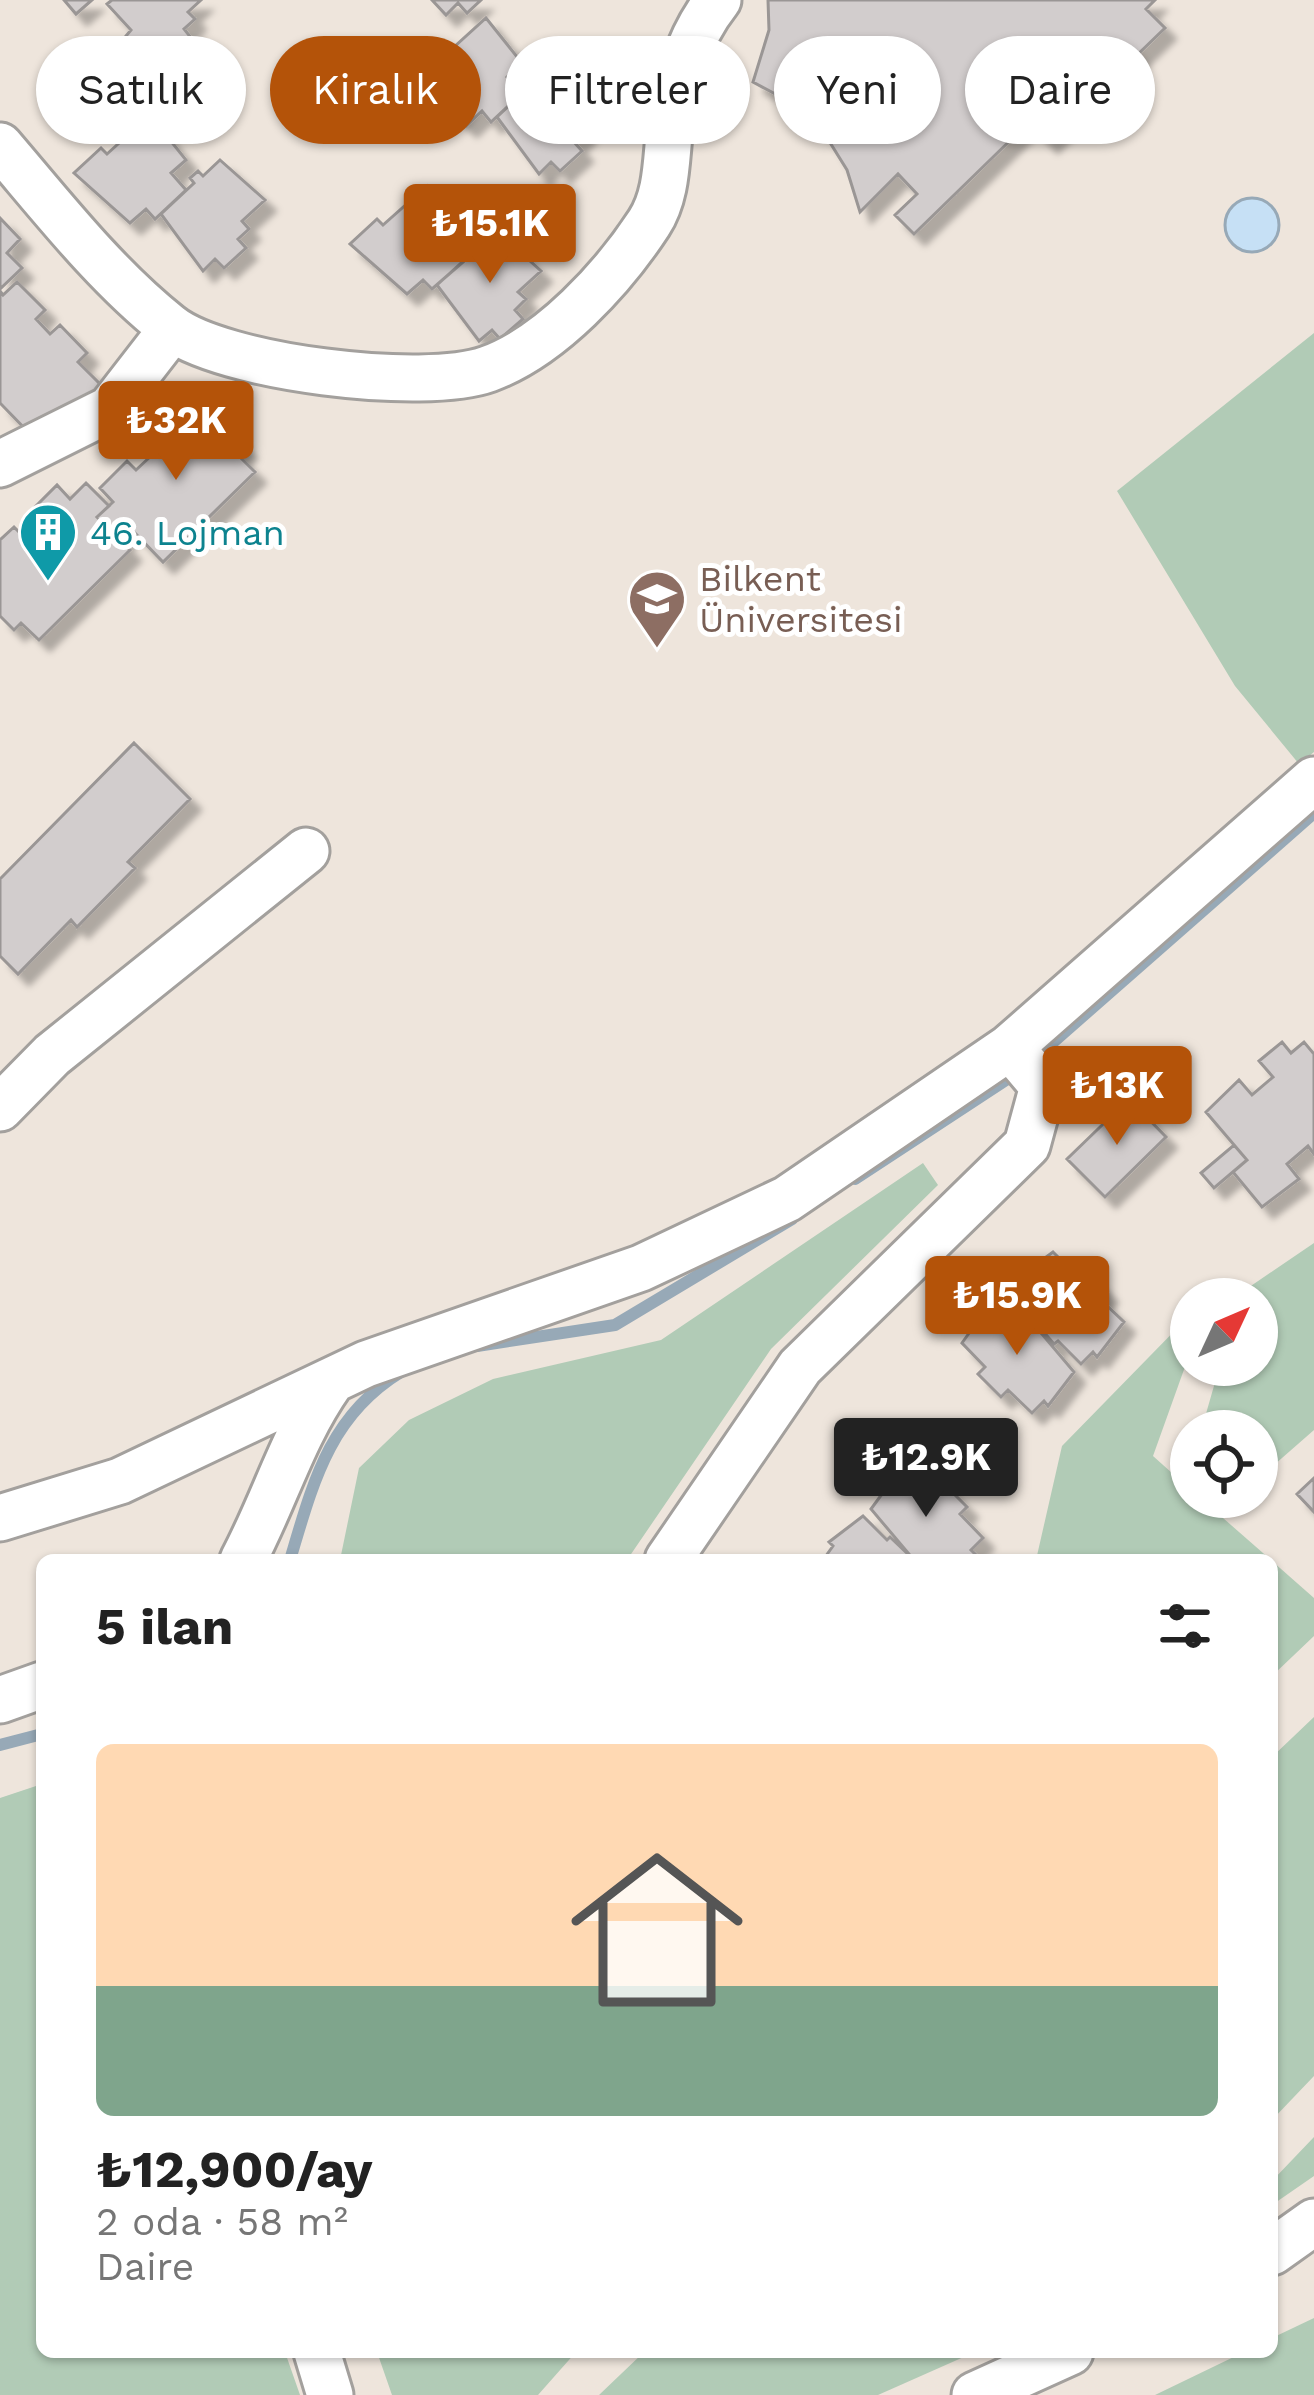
<!DOCTYPE html>
<html lang="tr">
<head>
<meta charset="utf-8">
<style>
  :root { --surface:#fff; --page:#f2f2f2; --text:#222; --muted:#767676; --line:#e0e0e0; --accent:#b45309 }
  body { margin:0; font-family:"Work Sans",sans-serif; background:var(--page); color:var(--text); height:100vh; display:flex; flex-direction:column; font-size:45px; white-space:nowrap }
  * { box-sizing:border-box; margin:0 }
  p { font-size:39px; color:var(--muted) }
  .icon { flex:none; width:66px; height:66px; fill:none; stroke:currentColor; stroke-width:2; stroke-linecap:round; stroke-linejoin:round }
  .map { position:relative; flex:1; overflow:hidden }
  .sheet { position:absolute; left:36px; top:1554px; width:1242px; height:804px; display:flex; flex-direction:column; background:var(--surface); border-radius:18px; box-shadow:0 3px 9px #0004 }
  .sheet>* { flex:none }
  .top-card { position:absolute; left:36px; top:36px; width:1242px; height:108px; display:flex; gap:24px }
  .needle { width:78px; rotate:46deg }
  .fabs { position:absolute; left:1170px; top:1278px; display:grid; gap:24px }
  .fabs a { display:grid; place-items:center; width:108px; height:108px; border-radius:50%; background:var(--surface); box-shadow:0 3px 9px #0004; font-size:60px }
  .price { position:absolute; translate:-50% -102px; padding:0 27px; border-radius:12px; background:var(--accent); color:#fff; font-size:39px; line-height:78px; filter:drop-shadow(0 3px 6px #0008) }
  .price::after { content:''; position:absolute; left:50%; top:72px; width:36px; height:27px; margin-left:-18px; background:inherit; clip-path:polygon(0 0,100% 0,50% 100%) }
  .price.current { background:#222; color:#fff }
  ul { padding:0; list-style:none }
  li { display:grid; align-content:center; gap:24px; height:636px; padding:0 60px }
  li+li { border-top:3px solid var(--line) }
  li span { display:grid; place-items:center; height:372px; border-radius:18px; color:#555 }
  li>.icon { margin-inline-start:auto }
  span .icon { width:216px; height:216px; fill:#fffc; stroke-width:1 }
  li b { font-size:51px }
  h2 { display:flex; justify-content:space-between; align-items:center; height:144px; padding:0 60px; font-size:51px }
  .chip { padding:0 42px; border-radius:54px; background:var(--surface); box-shadow:0 3px 9px #0004; font-size:42px; line-height:108px }
  .chip.current { background:var(--accent); color:#fff }
  .map>svg:first-child { display:block }
  .built { fill:#eee5dc; fill-rule:evenodd }
  .forest { fill:#b1cbb6 }
  .water { fill:#c6e0f5; stroke:#97a9b7; stroke-width:3 }
  .lines { fill:none; stroke-linecap:round; stroke-linejoin:round }
  .stream { stroke:#97a9b7; stroke-width:12 }
  .building { fill:#d2cdcd; stroke:#9a9695; stroke-width:3; filter:url(#shadow) }
  .minor-casing { stroke:#a3a09d; stroke-width:51 }
  .minor { stroke:#fff; stroke-width:45 }
  .labels { text-anchor:middle; stroke-width:10; stroke-linejoin:round; paint-order:stroke }
  .culture-label { font-size:36px; fill:#0d838f; stroke:#fff; text-anchor:start }
  .education-label { font-size:36px; fill:#785e54; stroke:#fff; text-anchor:start }
</style>
</head>
<body>
<div class="map">
<svg width="1314" height="2395" viewBox="0 0 1314 2395">
  <defs>
    <filter id="shadow"><feDropShadow dx="11" dy="11" stdDeviation="3" flood-color="#0004"/></filter>
  </defs>
  <rect width="100%" height="100%" fill="#f6f3f0"/>
  <!-- built -->
  <path class="built" d="M 0,0 L 1314,0 L 1314,2395 L 0,2395 ZM 1191,1299 L 1257,1299 L 1257,1365 L 1191,1365 ZM 1191,1431 L 1257,1431 L 1257,1497 L 1191,1497 ZM 42,1560 L 1272,1560 L 1272,2352 L 42,2352 Z"/>
  <!-- forest -->
  <path class="forest" d="M 1314,333 L 1314,752 L 1299,764 L 1235,686 L 1117,491 Z
    M 923,1163 L 938,1185 L 771,1349 L 627,1560 L 340,1560 L 359,1468 L 409,1420 L 493,1379 L 661,1340 Z
    M 1314,1243 L 1314,1430 L 1257,1480 L 1257,1431 L 1201,1431 L 1220,1365 L 1257,1365 L 1257,1299 L 1240,1299 L 1242,1292 Z
    M 1191,1314 L 1191,1350 L 1153,1456 L 1191,1490 L 1191,1497 L 1199,1497 L 1271,1560 L 1036,1560 L 1062,1446 Z
    M 1272,1561 L 1314,1598 L 1314,1636 L 1272,1676 Z
    M 1314,1717 L 1314,2076 L 1272,2120 L 1272,1757 Z
    M 42,1784 L 42,2352 L 285,2352 L 300,2395 L 0,2395 L 0,1798 Z
    M 1314,2137 L 1314,2176 L 1272,2205 L 1272,2181 Z
    M 1314,2318 L 1314,2395 L 1155,2395 L 1244,2352 L 1272,2352 L 1272,2338 Z
    M 377,2352 L 576,2352 L 538,2395 L 392,2395 Z
    M 644,2352 L 975,2352 L 878,2395 L 599,2395 Z"/>
  <!-- water -->
  <path class="water" d="M1225 225a27 27 0 1 1 54 0a27 27 0 1 1-54 0Z"/>
  <g class="lines">
    <!-- stream -->
    <path class="stream" d="M 1034,1059 L 1314,813
      M 855,1179 L 1018,1072
      M 477,1346 L 615,1325 L 792,1219
      M 290,1560 C 313,1483 329,1416 401,1372
      M 0,1745 L 42,1734"/>
  </g>
  <!-- building -->
  <path class="building" d="M 64,0 L 92,0 L 76,14 Z
    M 112,0 L 201,0 L 188,12 L 195,19 L 184,29 L 192,39 L 170,59 L 162,49 L 149,61 L 126,36 L 131,30 L 107,4 Z
    M 432,0 L 481,0 L 467,13 L 458,3 L 446,15 Z
    M 768,0 L 1155,0 L 1146,9 L 1165,28 L 1047,142 L 1028,123 L 914,234 L 895,215 L 917,194 L 898,174 L 860,212 L 847,170 L 824,133 L 792,103 L 753,82 L 769,30 Z
    M 486,18 L 522,63 L 507,77 L 522,93 L 491,122 L 482,111 L 466,126 L 410,76 L 437,51 L 443,57 Z
    M 556,63 L 600,103 L 578,124 L 585,132 L 574,142 L 582,151 L 560,171 L 551,162 L 539,174 L 497,117 L 530,86 L 526,81 L 534,74 L 539,78 Z
    M 150,115 L 186,160 L 171,173 L 186,190 L 155,219 L 146,209 L 130,223 L 74,173 L 101,148 L 107,154 Z
    M 220,160 L 265,200 L 242,221 L 249,229 L 238,239 L 246,248 L 224,268 L 215,259 L 203,271 L 161,214 L 194,183 L 190,178 L 198,171 L 203,176 Z
    M 427,186 L 463,231 L 448,245 L 463,262 L 432,289 L 423,280 L 407,294 L 350,244 L 377,219 L 383,225 Z
    M 0,218 L 20,239 L 7,253 L 22,268 L 0,289 Z
    M 497,231 L 541,271 L 518,292 L 526,299 L 515,310 L 523,319 L 500,339 L 492,330 L 479,341 L 437,285 L 471,254 L 466,249 L 475,241 L 479,247 Z
    M 17,282 L 45,310 L 36,319 L 50,334 L 60,325 L 87,353 L 78,362 L 101,385 L 58,428 L 33,437 L 0,403 L 0,291 L 3,295 Z
    M 203,404 L 246,448 L 238,455 L 255,472 L 163,562 L 131,529 L 120,540 L 97,517 L 113,502 L 100,488 L 127,461 L 136,470 L 152,455 L 143,445 L 170,418 L 179,427 Z
    M 86,483 L 109,506 L 97,517 L 130,550 L 39,640 L 21,623 L 14,630 L 0,616 L 0,540 L 14,527 L 23,536 L 38,522 L 29,513 L 57,485 L 70,499 Z
    M 134,743 L 190,799 L 128,862 L 135,868 L 77,927 L 71,920 L 18,974 L 0,956 L 0,879 Z
    M 1282,1042 L 1291,1053 L 1304,1042 L 1314,1054 L 1314,1154 L 1308,1146 L 1287,1164 L 1299,1179 L 1262,1207 L 1233,1172 L 1247,1160 L 1206,1112 L 1239,1080 L 1252,1095 L 1273,1077 L 1259,1061 Z
    M 1129,1099 L 1166,1137 L 1105,1197 L 1067,1159 Z
    M 1234,1145 L 1247,1160 L 1214,1188 L 1201,1173 Z
    M 1053,1252 L 1077,1276 L 1084,1269 L 1107,1292 L 1100,1299 L 1124,1322 L 1097,1357 L 1093,1352 L 1081,1364 L 1058,1341 L 1054,1344 L 1011,1294 L 1023,1282 L 1019,1277 Z
    M 1004,1301 L 1027,1325 L 1031,1321 L 1074,1372 L 1048,1406 L 1044,1401 L 1032,1413 L 1008,1390 L 1001,1397 L 978,1374 L 985,1367 L 962,1343 L 987,1308 L 992,1313 Z
    M 913,1467 L 936,1491 L 944,1484 L 967,1507 L 960,1514 L 983,1538 L 971,1550 L 975,1554 L 969,1560 L 914,1560 L 871,1509 L 896,1475 L 901,1479 Z
    M 1314,1478 L 1314,1512 L 1297,1494 Z
    M 863,1516 L 887,1540 L 890,1537 L 914,1560 L 823,1560 L 833,1546 L 829,1542 Z"/>
  <g class="lines">
    <defs>
      <path id="minor" d="M 0,146 C 53,208 105,275 169,326 C 221,368 425,392 488,369 C 551,346 613,278 649,223 C 666,197 666,165 669,135 C 675,86 687,39 718,0
        M 0,464 L 110,409 L 172,329
        M 0,1108 L 52,1055 L 306,851
        M 0,1518 L 120,1481 L 366,1364 L 641,1268 L 787,1199 L 1010,1047 L 1314,780
        M 243,1560 C 275,1500 292,1437 331,1382
        M 668,1560 L 800,1367 L 1027,1145 L 1043,1086 L 1010,1047
        M 0,1700 L 42,1685
        M 1272,2252 L 1314,2222
        M 317,2352 L 330,2395
        M 975,2395 L 1070,2352"/>
    </defs>
    <!-- minor casing -->
    <use href="#minor" class="minor-casing"/>
    <!-- minor -->
    <use href="#minor" class="minor"/>
  </g>
  <!-- icons -->
  <defs>
    <symbol id="building-pin" viewBox="-11 -11 22 30"><path d="M0 17L-7.5 6A9.5 9.5 0 1 1 7.5 6Z" fill="#0f9aa8" stroke="#fff"/><path d="M-4-6H4V6H1V3H-1V6H-4ZM-2.5-4.3h1.7v1.8h-1.7ZM.8-4.3h1.7v1.8H.8ZM-2.5-1h1.7V.8h-1.7ZM.8-1h1.7V.8H.8Z" fill="#fff"/></symbol>
    <symbol id="university-pin" viewBox="-11 -11 22 30"><path d="M0 17L-7.5 6A9.5 9.5 0 1 1 7.5 6Z" fill="#8d6e63" stroke="#fff"/><path d="M0-5L7-2L0 1L-7-2ZM-4 1L0 2.5L4 1V4Q0 6-4 4Z" fill="#fff"/></symbol>
  </defs>
  <g fill-rule="evenodd">
    <use href="#building-pin" x="15" y="499" width="66" height="90"/>
    <use href="#university-pin" x="624" y="566" width="66" height="90"/>
  </g>
  <g class="labels">
    <!-- culture labels -->
    <g class="culture-label">
      <text x="90" y="545">46. Lojman</text>
    </g>
    <!-- education labels -->
    <g class="education-label">
      <text x="699" y="591">Bilkent<tspan x="699" dy="41">Üniversitesi</tspan></text>
    </g>
  </g>
</svg>
<div class="fabs">
<a><svg class="needle" viewBox="-14 -14 28 28"><path d="M0-13l5 13h-10z" fill="#e53935"/><path d="M0 13l5-13h-10z" fill="#767676"/></svg></a>
<a><svg class="icon" aria-label="locate" viewBox="0 0 24 24"><circle cx="12" cy="12" r="6"/><path d="M12 2v4M12 18v4M2 12h4M18 12h4"/></svg></a>
</div>
<b class="price" style="left:490px;top:286px">₺15.1K</b>
<b class="price" style="left:176px;top:483px">₺32K</b>
<b class="price" style="left:1117px;top:1148px">₺13K</b>
<b class="price" style="left:1017px;top:1358px">₺15.9K</b>
<b class="price current" style="left:926px;top:1520px">₺12.9K</b>
<div class="top-card">
<a class="chip">Satılık</a>
<a class="chip current">Kiralık</a>
<a class="chip">Filtreler</a>
<a class="chip">Yeni</a>
<a class="chip">Daire</a>
</div>
<section class="sheet">
<h2>5 ilan<svg class="icon" aria-label="filters" viewBox="0 0 24 24"><path d="M4 7h16M4 17h16"/><circle cx="9" cy="7" r="2"/><circle cx="15" cy="17" r="2"/></svg></h2>
<ul>
<li><span style="background:linear-gradient(#ffd9b3 65%,#7fa58c 0)"><svg class="icon" aria-label="home" viewBox="0 0 24 24"><path d="M3 11l9-7 9 7M6 9v11h12V9"/></svg></span><div><b>₺12,900/ay</b><p>2 oda · 58 m²</p><p>Daire</p></div></li>
</ul>
</section>
</div>
</body>
</html>
